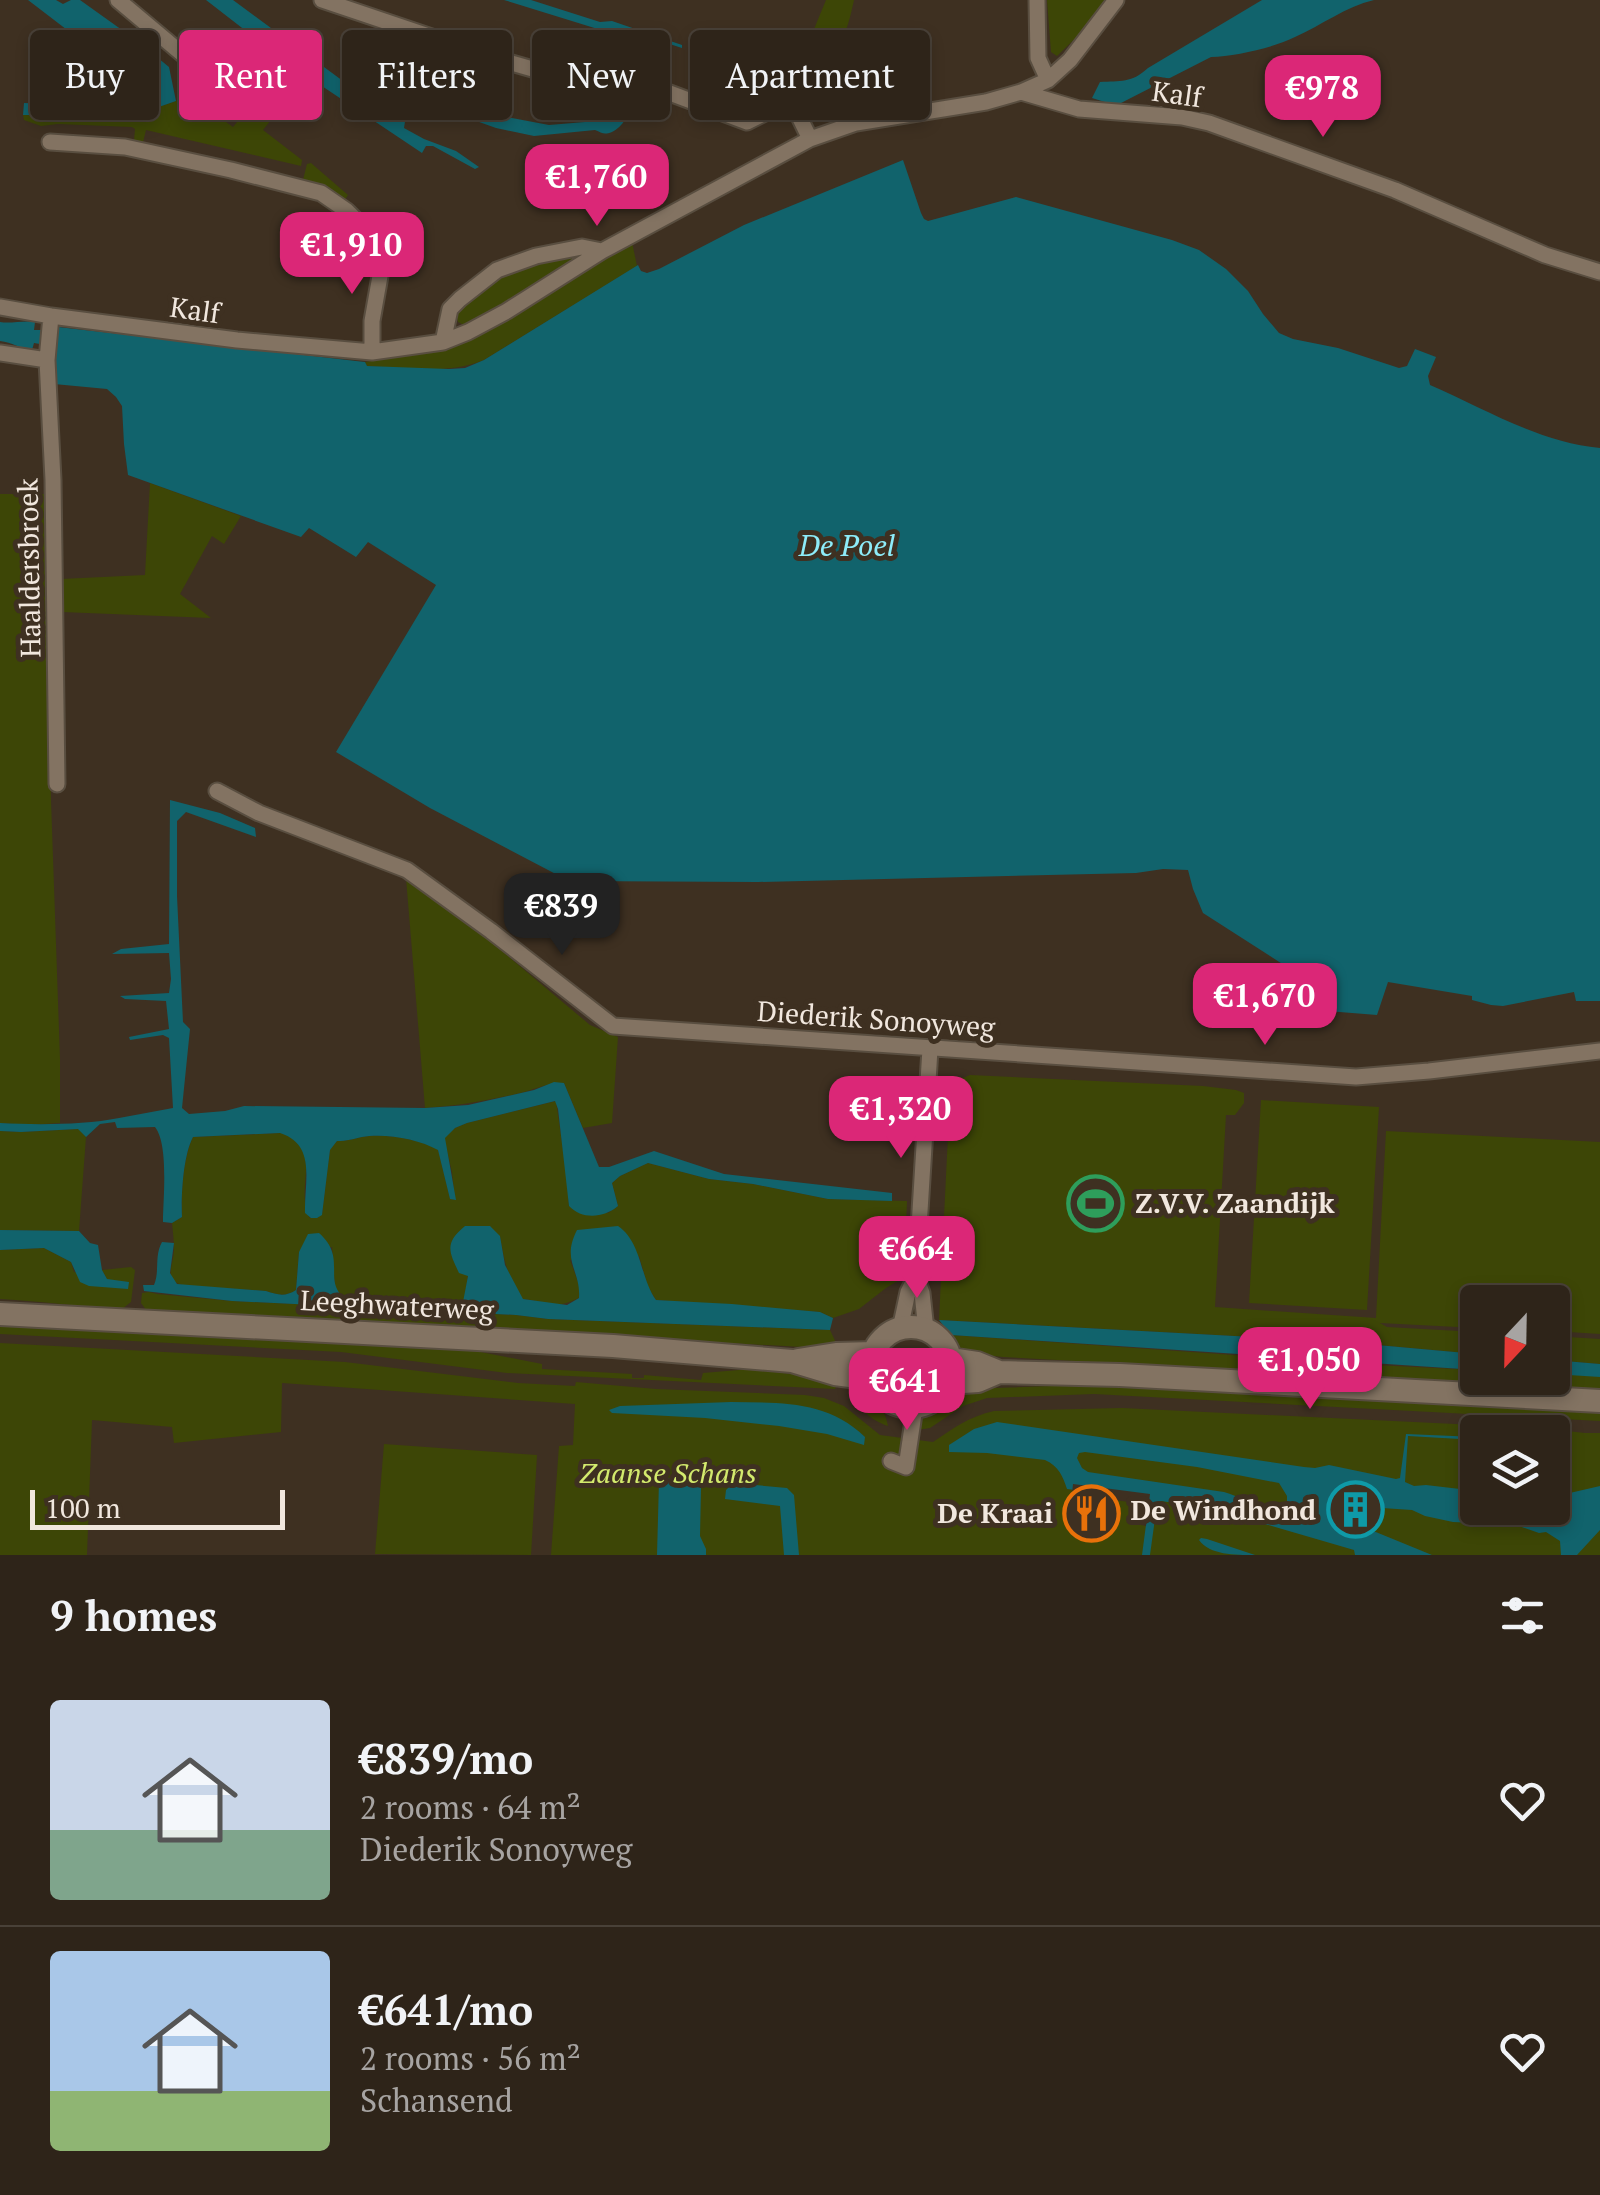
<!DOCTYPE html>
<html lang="en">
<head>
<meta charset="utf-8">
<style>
  :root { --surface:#2e2419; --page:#362c22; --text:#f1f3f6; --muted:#a7a4a2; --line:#494138; --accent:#db2777 }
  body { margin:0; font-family:"PT Serif",serif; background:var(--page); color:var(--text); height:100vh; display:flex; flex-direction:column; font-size:38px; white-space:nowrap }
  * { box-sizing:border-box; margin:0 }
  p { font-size:32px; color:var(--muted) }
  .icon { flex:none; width:55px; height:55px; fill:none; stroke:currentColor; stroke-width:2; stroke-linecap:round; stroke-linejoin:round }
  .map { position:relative; height:1555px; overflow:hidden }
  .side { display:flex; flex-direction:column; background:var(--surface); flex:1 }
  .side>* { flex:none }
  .hud { position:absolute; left:30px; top:30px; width:1000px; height:90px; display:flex; gap:20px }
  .needle { width:65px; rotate:202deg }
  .controls { position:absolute; left:1460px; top:1285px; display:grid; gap:20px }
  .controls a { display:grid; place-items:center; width:110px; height:110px; border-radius:10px; background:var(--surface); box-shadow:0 5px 15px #0003,0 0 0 2px var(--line); font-size:50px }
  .scale { position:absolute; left:30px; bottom:25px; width:255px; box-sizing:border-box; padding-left:10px; border:5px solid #f1e7de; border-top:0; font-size:28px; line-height:35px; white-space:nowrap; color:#f1e7de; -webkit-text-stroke:8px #3e3021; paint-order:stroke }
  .price { position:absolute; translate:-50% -85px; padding:0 22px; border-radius:20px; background:var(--accent); color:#fff; font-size:32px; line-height:65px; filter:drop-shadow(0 2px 5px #0008) }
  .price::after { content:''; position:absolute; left:50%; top:60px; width:30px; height:22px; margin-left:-15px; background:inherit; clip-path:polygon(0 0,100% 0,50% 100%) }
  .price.selected { background:#222; color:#fff }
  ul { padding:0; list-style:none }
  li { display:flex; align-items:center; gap:30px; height:250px; padding:0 50px }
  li+li { border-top:2px solid var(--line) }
  li span { display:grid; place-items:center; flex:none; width:280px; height:200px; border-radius:10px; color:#555 }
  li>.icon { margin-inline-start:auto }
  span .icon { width:120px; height:120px; fill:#fffc; stroke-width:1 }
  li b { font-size:42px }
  h2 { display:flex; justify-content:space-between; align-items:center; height:120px; padding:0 50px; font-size:42px }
  .chip { padding:0 35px; border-radius:10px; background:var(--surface); box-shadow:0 5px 15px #0003,0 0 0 2px var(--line); font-size:35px; line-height:90px }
  .chip.selected { background:var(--accent); color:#fff }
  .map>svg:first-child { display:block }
  .green { fill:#3d4606; fill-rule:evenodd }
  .water { fill:#11636c; fill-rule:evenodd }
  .pier { fill:#3e3021 }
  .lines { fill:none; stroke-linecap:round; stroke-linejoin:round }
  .street-casing { stroke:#594e40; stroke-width:19 }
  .secondary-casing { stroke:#594e40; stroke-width:26 }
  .street { stroke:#837362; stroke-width:15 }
  .secondary { stroke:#837362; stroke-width:22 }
  .labels { text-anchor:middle; stroke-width:10; stroke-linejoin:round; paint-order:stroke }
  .street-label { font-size:28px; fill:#f1e7de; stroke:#3e3021 }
  .poi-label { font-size:28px; font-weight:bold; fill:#f1e7de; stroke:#3e3021; text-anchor:end }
  .park-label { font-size:28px; font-style:italic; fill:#d3ea6d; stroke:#3e3021 }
  .water-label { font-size:30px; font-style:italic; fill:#8decf9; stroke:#3e3021 }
</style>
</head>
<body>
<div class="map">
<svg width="1600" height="1555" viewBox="0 0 1600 1555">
  <rect width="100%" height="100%" fill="#3e3021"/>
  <!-- green -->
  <path class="green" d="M 826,0 L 854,0 C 844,46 842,44 800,63 Z
    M 1047,0 L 1106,0 L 1089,25 L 1057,56 L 1051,52 Z
    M 286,62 L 307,75 L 263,130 L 302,160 L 301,166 L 146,130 L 143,142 L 134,141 L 135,129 L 132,127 L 58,124 L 41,126 L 24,120 L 23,115 L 133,116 L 176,101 L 182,94 L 198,102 L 233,127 Z
    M 311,163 L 348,195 L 344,201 L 322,185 L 303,180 L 307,164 Z
    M 632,242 L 637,266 L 484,360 C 447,375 405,368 367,366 L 365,362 C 388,358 413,357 434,350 C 507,327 567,280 632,242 Z
    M 584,252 L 586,256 L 473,325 L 464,325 L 458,322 L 455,311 C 476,294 497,278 522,268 C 541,260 563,257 584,252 Z
    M 150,483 L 241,516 L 224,544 L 212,536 L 180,594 L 211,618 L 62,612 L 61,579 L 145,575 Z
    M 0,494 L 45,494 L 51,800 L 60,1059 L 60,1123 L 28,1125 L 0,1123 Z
    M 406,878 L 428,889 L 590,1025 L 618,1037 L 612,1123 L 583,1128 L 564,1083 C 548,1082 531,1091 516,1094 C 485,1101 457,1106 425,1108 Z
    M 970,1075 L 1203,1086 L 1236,1090 L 1244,1093 L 1244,1103 L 1235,1115 L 1226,1115 L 1215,1307 L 1376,1318 L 1386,1131 L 1600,1142 L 1600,1334 L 1553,1331 L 1552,1302 L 1478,1302 L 1477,1328 L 1380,1323 L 1387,1327 L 1477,1332 L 1477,1354 L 1344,1342 L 939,1320 L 950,1094 L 955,1081 Z
    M 1261,1100 L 1379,1107 L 1367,1310 L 1249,1303 Z
    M 556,1101 L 567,1177 L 569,1206 L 608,1213 L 618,1206 L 612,1183 L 620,1176 L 648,1163 L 709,1179 L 753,1184 L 828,1199 L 907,1201 L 904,1277 L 886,1288 L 859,1309 L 833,1318 L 820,1312 L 656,1300 L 648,1287 L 639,1256 L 570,1260 L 580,1287 L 580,1297 C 556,1311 547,1301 522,1299 C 508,1280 504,1259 500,1237 L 468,1275 L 464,1302 L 432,1303 L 396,1298 L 341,1295 L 335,1289 L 332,1247 L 299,1252 L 296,1290 C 285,1297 278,1295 266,1291 L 187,1286 C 162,1282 173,1268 174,1250 C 174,1242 173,1232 172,1223 L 182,1217 C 181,1195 183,1157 193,1137 L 281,1133 C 326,1148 293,1188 310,1218 L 317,1218 L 322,1214 L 330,1149 L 337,1141 C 347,1141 353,1139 362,1137 C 385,1133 417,1139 438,1149 L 450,1198 L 455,1200 L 452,1172 L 444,1138 L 455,1128 L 467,1123 Z
    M 79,1129 L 86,1137 L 79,1231 L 0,1230 L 0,1131 L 21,1132 Z
    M 44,1248 L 71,1262 L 74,1272 L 107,1279 L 102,1270 L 131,1267 L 135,1270 L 131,1302 L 122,1309 C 81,1307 41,1301 0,1299 L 0,1250 Z
    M 149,1292 L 157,1294 L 232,1301 L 516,1315 L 548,1319 L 830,1330 L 839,1349 L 147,1311 L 141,1303 L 142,1293 Z
    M 0,1324 L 460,1348 L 542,1364 L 542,1369 L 632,1374 L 632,1378 L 644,1378 L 644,1375 L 701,1380 L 703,1373 L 751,1369 L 839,1380 L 835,1389 L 507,1373 L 341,1352 L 0,1334 Z
    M 951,1335 L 1374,1365 L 1477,1370 L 1478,1378 L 1552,1378 L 1553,1373 L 1600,1375 L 1600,1390 L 1003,1357 L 967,1353 L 953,1343 Z
    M 1552,1336 L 1600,1339 L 1600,1364 L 1553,1360 Z
    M 0,1343 L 345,1362 L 518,1383 L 575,1386 L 576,1382 L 656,1389 L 805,1395 L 824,1398 L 844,1406 L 880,1435 L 933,1442 C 952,1429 970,1416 994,1411 L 1122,1408 L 1496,1426 L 1505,1424 L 1585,1433 L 1600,1433 L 1600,1555 L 551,1555 L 559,1446 L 573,1445 L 575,1404 L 282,1383 L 281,1432 L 174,1443 L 172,1427 L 92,1420 L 87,1555 L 0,1555 ZM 1478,1432 L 1552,1432 L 1552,1508 L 1478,1508 Z
    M 1108,1384 L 1600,1411 L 1600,1421 L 1094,1394 L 987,1398 L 963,1406 L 930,1428 L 917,1430 C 924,1410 945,1395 965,1389 Z
    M 856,1386 C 873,1396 884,1404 888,1426 C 872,1421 851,1404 848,1387 Z
    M 384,1444 L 537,1455 L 531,1555 L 375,1554 Z"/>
  <!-- water -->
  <path class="water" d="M 28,0 L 56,0 L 63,4 L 71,0 L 80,0 L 136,40 L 169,67 L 176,101 L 133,116 L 23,115 L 24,103 L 125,106 L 151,74 L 148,66 L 97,28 L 75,36 Z
    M 206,0 L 233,0 L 362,95 L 389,105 L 428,86 L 456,97 L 459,101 L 507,117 L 549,125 L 609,120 L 625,98 L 638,52 L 630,39 L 504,0 L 531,0 L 600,22 L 612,21 L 682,45 L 682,48 L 651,38 L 645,40 C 650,61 634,123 612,132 C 604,135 602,133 595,130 L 534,136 L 496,128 L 454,113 L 434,103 L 417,107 L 406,115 L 404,128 L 424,139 L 456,151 L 479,167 L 475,169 L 433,146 L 426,146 L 422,153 L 286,62 Z
    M 1262,0 L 1374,0 C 1345,7 1322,25 1295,37 C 1273,48 1235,56 1211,57 L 1121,103 L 1108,103 L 1092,98 L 1100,82 C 1120,81 1132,83 1148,68 Z
    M 903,160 L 921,213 L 924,219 L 928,221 L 1016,197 L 1172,240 L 1199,250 L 1226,269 L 1248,291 L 1263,314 L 1279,333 L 1293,339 L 1338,348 L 1399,368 L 1407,366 L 1415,349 L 1436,357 L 1428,376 L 1430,385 C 1485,409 1539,442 1600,448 L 1600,1001 L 1576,1001 L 1574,992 L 1503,1006 L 1491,1005 L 1472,1000 L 1472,996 L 1388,982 L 1377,1015 L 1327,1011 L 1328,986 L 1309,990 L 1287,967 L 1203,913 L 1193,889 L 1188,870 L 1163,869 L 1136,873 L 758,882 L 569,881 L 430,808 L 336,752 L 436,585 L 368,542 L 356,557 L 309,528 L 301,537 L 128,475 L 124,444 L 122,406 L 116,397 L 107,389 L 54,384 L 54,351 L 40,349 L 40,344 L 34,343 L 32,350 C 20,349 12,342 0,341 L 0,322 C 11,324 23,320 35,322 L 34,330 L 41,330 L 42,326 L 58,327 L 356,361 L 365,362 L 367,366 L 449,369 L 465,368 L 484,360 L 638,265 L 641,271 L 647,273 L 659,269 L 744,225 Z
    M 170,800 L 220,813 L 255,828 L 256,837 L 186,812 L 177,821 L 177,896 L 183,1022 L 190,1029 L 182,1108 L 189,1114 L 225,1111 L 244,1106 L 425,1108 L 468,1105 L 534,1090 L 554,1082 L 564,1083 L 599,1167 L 609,1167 L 654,1151 L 724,1174 L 892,1193 L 892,1201 L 828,1199 L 753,1184 L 709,1179 L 648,1163 L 620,1176 L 612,1183 L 618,1206 C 604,1218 582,1220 569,1206 L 558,1109 L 555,1101 L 467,1123 L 455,1128 L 445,1138 L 456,1200 L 450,1199 L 438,1150 C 418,1139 385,1133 362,1137 C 353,1139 347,1141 337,1141 L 330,1150 L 322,1215 L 317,1218 L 311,1218 L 305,1213 C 304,1182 317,1145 280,1133 L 193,1137 C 183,1156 181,1196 182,1217 L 172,1223 L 163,1222 C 163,1199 169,1145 155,1127 L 117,1128 L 115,1122 L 100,1124 L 86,1137 L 78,1129 L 21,1132 L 0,1131 L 0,1123 C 36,1125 84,1125 119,1118 C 137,1115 155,1111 173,1108 L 169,1038 L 163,1035 L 130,1040 L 129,1037 L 169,1029 L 166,1001 L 125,999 L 120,996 L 169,993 L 171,979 L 169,953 L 112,954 L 121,949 L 169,944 Z
    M 465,1226 L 490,1226 L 500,1236 L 505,1265 L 523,1299 L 567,1305 L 579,1298 C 581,1270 561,1261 577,1230 L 618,1226 C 642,1242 640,1278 656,1300 L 732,1304 L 820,1312 L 833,1318 L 830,1330 L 548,1319 L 516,1315 L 232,1301 L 144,1291 L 143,1285 L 154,1285 C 160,1271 154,1256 162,1242 L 174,1243 L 170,1273 L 177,1284 L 266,1291 C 278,1295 285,1297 296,1290 L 299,1252 L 308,1234 L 319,1233 C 346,1257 325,1277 341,1295 L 396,1298 L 431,1303 L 463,1302 L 468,1276 L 459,1273 C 449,1252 444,1243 465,1226 Z
    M 0,1230 L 79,1231 L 90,1243 L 98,1245 L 102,1270 L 107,1279 L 129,1282 L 128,1289 L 89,1286 L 80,1282 L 71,1262 L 44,1248 L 0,1250 Z
    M 939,1320 L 1344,1342 L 1477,1354 L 1477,1370 L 951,1335 Z
    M 1553,1360 L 1600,1364 L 1600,1377 L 1553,1374 Z
    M 731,1402 C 781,1403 827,1400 865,1437 L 864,1445 L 827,1434 L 779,1426 L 705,1418 L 612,1413 L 609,1410 L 620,1406 Z
    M 997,1422 L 1304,1467 L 1315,1468 L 1329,1465 L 1396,1479 L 1400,1478 L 1406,1434 L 1477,1437 L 1477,1440 L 1408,1436 L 1405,1482 L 1414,1486 L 1426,1485 L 1477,1491 L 1478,1508 L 1552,1508 L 1553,1497 L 1559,1495 L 1561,1457 L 1561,1495 L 1600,1486 L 1600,1530 L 1577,1555 L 1561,1555 L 1560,1541 L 1546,1532 L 1539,1533 L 1516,1525 L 1503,1526 L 1495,1524 L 1453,1522 L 1425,1516 L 1412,1510 L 1382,1508 L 1359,1501 L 1333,1501 L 1330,1506 L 1332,1510 L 1344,1519 L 1432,1555 L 1355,1555 L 1354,1550 L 1227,1513 L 1222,1513 L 1216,1521 L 1204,1517 L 1205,1509 L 1202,1507 L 1161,1501 L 1157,1504 L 1150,1555 L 1142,1555 L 1149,1502 L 1147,1499 L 1067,1489 C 1063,1477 1059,1466 1045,1460 L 987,1453 L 949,1452 L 949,1445 L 974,1429 ZM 1085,1452 L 1197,1467 L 1279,1483 L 1287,1496 L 1287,1504 C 1267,1511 1243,1498 1224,1492 L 1088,1472 L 1082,1468 L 1077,1458 L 1079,1453 Z
    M 674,1477 L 693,1480 L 701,1488 L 700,1536 L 706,1549 L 706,1555 L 657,1555 L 659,1481 Z
    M 733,1483 L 787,1488 L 794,1495 L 799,1555 L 784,1555 L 780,1506 L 725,1499 L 726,1490 Z
    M 1201,1538 L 1207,1539 L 1255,1555 C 1234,1555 1210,1555 1199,1540 Z"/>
  <!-- pier -->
  <path class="pier" d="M 1073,1484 L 1150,1494 L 1146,1526 L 1141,1525 L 1143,1504 L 1072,1494 Z"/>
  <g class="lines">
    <defs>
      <path id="street" d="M 118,0 L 199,68
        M 322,0 L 494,58 L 606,90 L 651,86 L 747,122 L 791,100 L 810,139
        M 1037,0 L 1038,58 L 1048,80
        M 1021,92 L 1079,109 L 1182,117 L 1209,123 L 1395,190 L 1545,255 L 1600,272
        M 50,142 L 125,147 L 231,170 L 321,193 L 347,211 L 385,248 L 372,321 L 372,352
        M 0,307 L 51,316 L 237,340 L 372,352 L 443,342 L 468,332 L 507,311 L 602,251 L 810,139 L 856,123 L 986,102 L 1021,92 L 1048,80 L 1070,60 L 1116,0
        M 51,316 L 47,360 L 53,480 L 57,784
        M 443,342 L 450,309 L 460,299 L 497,270 L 536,256 L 582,247 L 602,251
        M 0,353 L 47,360
        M 217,791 L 259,813 L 407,870 L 491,931 L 613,1026 L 1356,1077 L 1429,1071 L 1600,1051
        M 900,1329 L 908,1292 L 916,1276
        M 926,1330 L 922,1293 L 916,1276 L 930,1049
        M 891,1461 L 906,1467 L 914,1414 L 917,1407"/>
      <path id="secondary" d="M 0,1314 L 613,1346 L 792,1361 L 835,1374 L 873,1379
        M871 1367a40 40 0 1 1 80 0a40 40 0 1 1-80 0Z
        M 950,1359 L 977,1363 L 999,1372 L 1120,1375 L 1600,1401
        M 798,1360 L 836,1354 L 874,1353
        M 948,1383 L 978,1381 L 999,1372"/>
    </defs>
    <!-- street casing -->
    <use href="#street" class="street-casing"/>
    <!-- secondary casing -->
    <use href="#secondary" class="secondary-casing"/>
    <!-- street -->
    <use href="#street" class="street"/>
    <!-- secondary -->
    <use href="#secondary" class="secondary"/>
  </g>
  <!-- icons -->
  <defs>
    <symbol id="stadium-ring" viewBox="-11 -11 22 22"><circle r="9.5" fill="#3e3021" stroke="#2e9e5b" stroke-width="1.5"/><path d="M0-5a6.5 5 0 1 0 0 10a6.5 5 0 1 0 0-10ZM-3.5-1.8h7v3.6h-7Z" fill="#2e9e5b"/></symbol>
    <symbol id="building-ring" viewBox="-11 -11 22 22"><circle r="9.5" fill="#3e3021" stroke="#0f9aa8" stroke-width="1.5"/><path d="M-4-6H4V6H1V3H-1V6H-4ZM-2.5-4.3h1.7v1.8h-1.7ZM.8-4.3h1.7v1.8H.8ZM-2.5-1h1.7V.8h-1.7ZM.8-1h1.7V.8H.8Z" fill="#0f9aa8"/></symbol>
    <symbol id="restaurant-ring" viewBox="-11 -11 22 22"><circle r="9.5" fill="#3e3021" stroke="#e8710a" stroke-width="1.5"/><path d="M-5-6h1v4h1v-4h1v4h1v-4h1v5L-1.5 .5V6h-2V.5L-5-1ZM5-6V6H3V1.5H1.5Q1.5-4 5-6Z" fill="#e8710a"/></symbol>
  </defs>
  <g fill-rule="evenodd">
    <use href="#stadium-ring" x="1064" y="1172" width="63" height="63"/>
    <use href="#building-ring" x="1324" y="1478" width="63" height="63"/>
    <use href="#restaurant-ring" x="1060" y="1482" width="63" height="63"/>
  </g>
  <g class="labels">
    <!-- street labels -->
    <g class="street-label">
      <text transform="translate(1177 94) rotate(8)" y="10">Kalf</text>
      <text transform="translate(195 310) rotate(8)" y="10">Kalf</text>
      <text transform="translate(29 568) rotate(-91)" y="10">Haaldersbroek</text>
      <text transform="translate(876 1019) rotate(4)" y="10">Diederik Sonoyweg</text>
      <text transform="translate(397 1305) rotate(3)" y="10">Leeghwaterweg</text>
    </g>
    <!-- poi labels -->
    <g class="poi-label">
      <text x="1135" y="1213" text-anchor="start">Z.V.V. Zaandijk</text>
      <text x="1316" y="1520">De Windhond</text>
      <text x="1053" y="1523">De Kraai</text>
    </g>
    <!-- park labels -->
    <g class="park-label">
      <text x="668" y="1483">Zaanse Schans</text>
    </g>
    <!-- water labels -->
    <g class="water-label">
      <text x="847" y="556">De Poel</text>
    </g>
  </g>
</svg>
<div class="controls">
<a><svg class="needle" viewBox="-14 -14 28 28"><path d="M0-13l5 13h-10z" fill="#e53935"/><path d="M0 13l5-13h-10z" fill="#a7a4a2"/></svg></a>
<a><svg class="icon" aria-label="layers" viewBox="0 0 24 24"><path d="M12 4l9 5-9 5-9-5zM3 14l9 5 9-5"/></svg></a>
</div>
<div class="scale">100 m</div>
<b class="price" style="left:1323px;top:140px">€978</b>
<b class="price" style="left:597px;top:229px">€1,760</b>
<b class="price" style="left:352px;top:297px">€1,910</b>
<b class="price selected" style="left:562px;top:958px">€839</b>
<b class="price" style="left:1265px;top:1048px">€1,670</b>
<b class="price" style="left:901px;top:1161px">€1,320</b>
<b class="price" style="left:917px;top:1301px">€664</b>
<b class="price" style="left:1310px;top:1412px">€1,050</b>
<b class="price" style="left:907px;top:1433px">€641</b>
<div class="hud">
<a class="chip">Buy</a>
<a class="chip selected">Rent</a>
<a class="chip">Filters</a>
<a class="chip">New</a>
<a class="chip">Apartment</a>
</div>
</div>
<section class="side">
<h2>9 homes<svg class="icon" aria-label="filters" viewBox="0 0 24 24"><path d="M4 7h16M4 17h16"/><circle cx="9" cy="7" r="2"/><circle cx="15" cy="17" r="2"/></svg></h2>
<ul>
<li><span style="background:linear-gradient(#c9d6e8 65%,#7fa58c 0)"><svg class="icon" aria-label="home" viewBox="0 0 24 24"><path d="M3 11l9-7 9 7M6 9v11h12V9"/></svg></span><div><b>€839/mo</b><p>2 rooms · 64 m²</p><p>Diederik Sonoyweg</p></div><svg class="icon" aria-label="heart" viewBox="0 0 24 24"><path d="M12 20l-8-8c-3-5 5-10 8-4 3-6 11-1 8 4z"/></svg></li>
<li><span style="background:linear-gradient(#a9c7e8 70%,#8fb573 0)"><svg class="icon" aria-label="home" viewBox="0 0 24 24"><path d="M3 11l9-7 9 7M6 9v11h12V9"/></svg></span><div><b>€641/mo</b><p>2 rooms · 56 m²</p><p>Schansend</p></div><svg class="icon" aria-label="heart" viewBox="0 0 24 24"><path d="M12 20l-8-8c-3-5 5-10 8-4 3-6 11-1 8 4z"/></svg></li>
</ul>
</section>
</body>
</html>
